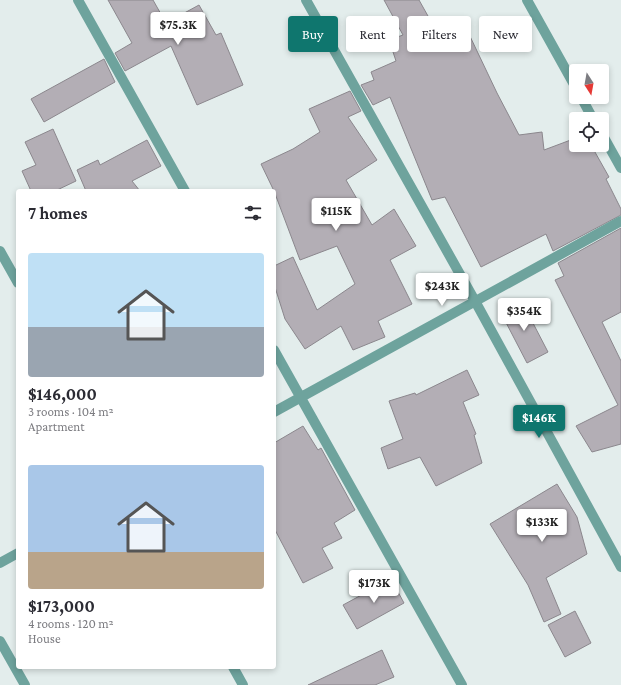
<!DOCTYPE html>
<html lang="en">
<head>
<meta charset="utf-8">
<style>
  :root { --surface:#fff; --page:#f7f7f7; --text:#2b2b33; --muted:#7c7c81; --accent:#0f766e }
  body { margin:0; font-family:"Crimson Pro",serif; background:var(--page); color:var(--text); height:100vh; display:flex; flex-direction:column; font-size:15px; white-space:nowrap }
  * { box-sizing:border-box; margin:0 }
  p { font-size:13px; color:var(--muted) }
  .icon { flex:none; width:22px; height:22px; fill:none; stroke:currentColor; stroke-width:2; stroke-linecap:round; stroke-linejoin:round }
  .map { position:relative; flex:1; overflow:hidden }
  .sheet { position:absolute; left:16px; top:189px; width:260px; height:480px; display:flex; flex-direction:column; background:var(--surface); border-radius:4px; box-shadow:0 2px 6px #0003 }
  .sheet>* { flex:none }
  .top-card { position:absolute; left:288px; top:16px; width:273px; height:36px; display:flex; gap:8px }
  .needle { width:26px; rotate:169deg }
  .buttons { position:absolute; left:569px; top:64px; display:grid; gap:8px }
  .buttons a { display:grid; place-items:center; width:40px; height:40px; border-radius:4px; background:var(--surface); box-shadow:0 2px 6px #0003; font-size:20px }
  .price { position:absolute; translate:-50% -34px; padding:0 9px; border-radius:4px; background:#fff; color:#222; font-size:13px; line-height:26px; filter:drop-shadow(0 1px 2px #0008) }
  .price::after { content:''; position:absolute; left:50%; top:24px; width:12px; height:9px; margin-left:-6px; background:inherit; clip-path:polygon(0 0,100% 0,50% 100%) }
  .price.selected { background:var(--accent); color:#fff }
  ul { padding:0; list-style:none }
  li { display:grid; align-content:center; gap:8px; height:212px; padding:0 12px }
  li span { display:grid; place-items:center; height:124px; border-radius:4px; color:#555 }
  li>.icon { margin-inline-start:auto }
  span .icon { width:72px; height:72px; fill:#fffc; stroke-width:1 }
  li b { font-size:17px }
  h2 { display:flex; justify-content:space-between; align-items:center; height:48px; padding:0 12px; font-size:17px }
  .tag { padding:0 14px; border-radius:4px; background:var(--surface); box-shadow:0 2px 6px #0003; font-size:14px; line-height:36px }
  .tag.selected { background:var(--accent); color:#fff }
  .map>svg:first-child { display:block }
  .building { fill:#b3aeb5; stroke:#8b878d }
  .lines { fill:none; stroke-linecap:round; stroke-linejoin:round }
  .street { stroke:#6ea39d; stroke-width:10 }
</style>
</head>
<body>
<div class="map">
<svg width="621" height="685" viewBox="0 0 621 685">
  <rect width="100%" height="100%" fill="#e3edec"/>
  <!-- building -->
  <path class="building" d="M 108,0 L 153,0 L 166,23 L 199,5 L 216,35 L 221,33 L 243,85 L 197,105 L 171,46 L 125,71 L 115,53 L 132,43 Z
    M 384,0 L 419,0 L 442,41 L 467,30 L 497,93 L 519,135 L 542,132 L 544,150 L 576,138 L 576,145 L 591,145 L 609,177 L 606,179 L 621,209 L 621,215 L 553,251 L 546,234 L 481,267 L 445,197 L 432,200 L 390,97 L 373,105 L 361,85 L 374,80 L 371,72 L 396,61 L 389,40 L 403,35 Z
    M 104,59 L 115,82 L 44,122 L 31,99 Z
    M 350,91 L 361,111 L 348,117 L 377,160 L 346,180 L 372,225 L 394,209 L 416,246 L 390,260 L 412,304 L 378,321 L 385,337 L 353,350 L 341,326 L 305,349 L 285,319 L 274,284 L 274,266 L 293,257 L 317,310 L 355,284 L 337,246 L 300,260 L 274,191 L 261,164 L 293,149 L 320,132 L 309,109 Z
    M 53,129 L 76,181 L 55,191 L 31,191 L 22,171 L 36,165 L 25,142 Z
    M 147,140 L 161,166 L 132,181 L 140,191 L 86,191 L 77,170 L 98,160 L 100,165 Z
    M 621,228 L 621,312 L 602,322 L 621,361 L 621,444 L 592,452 L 576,426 L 618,405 L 555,280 L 564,276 L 558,263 Z
    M 521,300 L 548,352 L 527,363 L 500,311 Z
    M 467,370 L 479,395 L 463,402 L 476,434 L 474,435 L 482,463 L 436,486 L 420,457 L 388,469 L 381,448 L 403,439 L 389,401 L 415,393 L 416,395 Z
    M 303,426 L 318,450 L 321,448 L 355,510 L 334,523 L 342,538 L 322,548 L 333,568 L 303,583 L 274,528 L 274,443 Z
    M 557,484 L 577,517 L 587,554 L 546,578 L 561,614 L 544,622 L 528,585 L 490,524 Z
    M 391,579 L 404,603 L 357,629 L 343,605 Z
    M 575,611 L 591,643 L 565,657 L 548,625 Z
    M 382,650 L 394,677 L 375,685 L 308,685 Z"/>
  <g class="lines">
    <!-- street -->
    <path class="street" d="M 78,0 L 185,191
      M 306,0 L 475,301 L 621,567
      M 527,0 L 576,88
      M 581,97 L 593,119
      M 602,134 L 621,168
      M 0,251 L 18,283
      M 274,350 L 462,685
      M 274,412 L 621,221
      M 0,563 L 18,553
      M 0,641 L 25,685
      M 233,667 L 243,685"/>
  </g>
</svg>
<div class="buttons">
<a><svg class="needle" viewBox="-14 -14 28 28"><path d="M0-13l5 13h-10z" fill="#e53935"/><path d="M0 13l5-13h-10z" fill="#7c7c81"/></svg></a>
<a><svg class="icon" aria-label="locate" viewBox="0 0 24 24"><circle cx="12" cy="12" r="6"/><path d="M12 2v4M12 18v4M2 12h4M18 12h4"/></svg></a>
</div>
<b class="price" style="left:178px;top:46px">$75.3K</b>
<b class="price" style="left:336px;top:232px">$115K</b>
<b class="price" style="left:442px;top:307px">$243K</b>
<b class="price" style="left:524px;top:332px">$354K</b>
<b class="price selected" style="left:539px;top:439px">$146K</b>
<b class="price" style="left:542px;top:543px">$133K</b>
<b class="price" style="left:374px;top:604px">$173K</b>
<div class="top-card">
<a class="tag selected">Buy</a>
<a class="tag">Rent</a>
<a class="tag">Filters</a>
<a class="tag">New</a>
</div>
<section class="sheet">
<h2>7 homes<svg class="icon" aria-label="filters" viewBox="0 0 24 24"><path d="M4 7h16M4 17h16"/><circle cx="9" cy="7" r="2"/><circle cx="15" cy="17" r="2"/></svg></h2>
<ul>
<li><span style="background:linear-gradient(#bfe0f5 60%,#9aa5b1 0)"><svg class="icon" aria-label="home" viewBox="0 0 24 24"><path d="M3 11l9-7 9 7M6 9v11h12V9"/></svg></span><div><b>$146,000</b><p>3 rooms · 104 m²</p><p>Apartment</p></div></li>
<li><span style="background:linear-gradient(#a9c7e8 70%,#b9a48a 0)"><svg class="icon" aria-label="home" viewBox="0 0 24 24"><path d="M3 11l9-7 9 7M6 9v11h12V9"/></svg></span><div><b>$173,000</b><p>4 rooms · 120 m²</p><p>House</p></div></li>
</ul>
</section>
</div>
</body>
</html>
